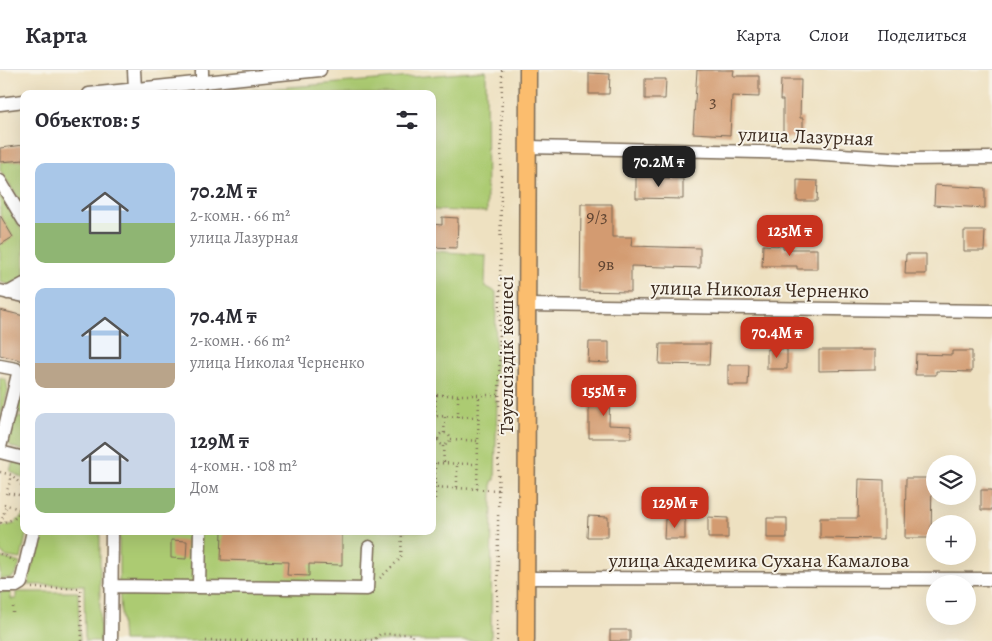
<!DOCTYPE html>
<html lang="ru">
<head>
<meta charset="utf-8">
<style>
  :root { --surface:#fff; --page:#f2f2f3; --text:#2b2b33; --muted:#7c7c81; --line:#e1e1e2; --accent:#c8321e }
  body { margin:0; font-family:Alegreya,serif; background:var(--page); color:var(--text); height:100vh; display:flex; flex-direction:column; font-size:19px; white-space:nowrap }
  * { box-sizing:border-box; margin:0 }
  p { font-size:16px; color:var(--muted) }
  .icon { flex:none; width:28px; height:28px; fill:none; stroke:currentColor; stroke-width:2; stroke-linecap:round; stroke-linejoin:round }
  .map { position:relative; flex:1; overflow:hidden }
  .side { position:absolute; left:20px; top:20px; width:416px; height:445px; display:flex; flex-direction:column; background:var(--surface); border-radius:10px; box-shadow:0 5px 20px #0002 }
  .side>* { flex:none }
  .tools { position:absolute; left:926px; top:385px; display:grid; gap:10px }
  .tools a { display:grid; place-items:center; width:50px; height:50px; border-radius:50%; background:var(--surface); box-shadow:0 5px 20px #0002; font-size:25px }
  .price { position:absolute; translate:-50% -42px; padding:0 11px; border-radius:10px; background:var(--accent); color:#fff; font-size:16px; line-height:32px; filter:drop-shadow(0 1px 2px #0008) }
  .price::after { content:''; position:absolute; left:50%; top:30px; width:15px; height:11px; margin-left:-8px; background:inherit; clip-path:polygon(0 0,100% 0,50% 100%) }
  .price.current { background:#222; color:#fff }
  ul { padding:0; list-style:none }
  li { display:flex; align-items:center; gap:15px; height:125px; padding:0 15px }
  li span { display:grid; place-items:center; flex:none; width:140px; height:100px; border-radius:10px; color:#555 }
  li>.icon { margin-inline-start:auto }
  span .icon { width:60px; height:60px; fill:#fffc; stroke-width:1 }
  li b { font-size:21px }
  h2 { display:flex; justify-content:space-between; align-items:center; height:60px; padding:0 15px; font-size:21px }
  header { display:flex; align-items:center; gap:30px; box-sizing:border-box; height:70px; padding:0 25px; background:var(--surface); border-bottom:1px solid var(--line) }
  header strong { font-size:24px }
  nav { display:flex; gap:28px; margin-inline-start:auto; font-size:18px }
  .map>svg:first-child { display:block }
  .green { fill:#accb72; stroke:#747a48 }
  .building { fill:#d39b71 }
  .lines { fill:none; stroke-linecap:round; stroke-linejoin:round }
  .minor-casing { stroke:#7a6a57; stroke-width:15 }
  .major-casing { stroke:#7a6a57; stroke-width:19 }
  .path { stroke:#7a6a57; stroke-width:2.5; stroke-dasharray:1 4; stroke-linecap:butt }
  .minor { stroke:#fff; stroke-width:12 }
  .major { stroke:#fbbd6e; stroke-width:16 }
  .labels { text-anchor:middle; stroke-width:4; stroke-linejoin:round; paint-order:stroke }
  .number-label { font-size:18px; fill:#614633 }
  .street-label { font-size:20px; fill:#3b2a1e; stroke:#f7f3e8 }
</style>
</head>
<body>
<header>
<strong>Карта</strong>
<nav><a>Карта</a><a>Слои</a><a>Поделиться</a></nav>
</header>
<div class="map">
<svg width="992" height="571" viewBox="0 0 992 571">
  <rect width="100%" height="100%" fill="#f7f3e8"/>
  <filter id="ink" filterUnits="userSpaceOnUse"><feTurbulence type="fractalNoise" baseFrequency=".02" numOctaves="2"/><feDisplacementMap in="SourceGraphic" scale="10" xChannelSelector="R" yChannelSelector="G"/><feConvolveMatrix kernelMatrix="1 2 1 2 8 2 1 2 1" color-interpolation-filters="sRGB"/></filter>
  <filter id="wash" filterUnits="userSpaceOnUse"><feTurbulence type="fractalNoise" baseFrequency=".0096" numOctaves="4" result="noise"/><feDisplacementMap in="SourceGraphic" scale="20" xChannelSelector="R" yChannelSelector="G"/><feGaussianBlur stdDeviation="1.12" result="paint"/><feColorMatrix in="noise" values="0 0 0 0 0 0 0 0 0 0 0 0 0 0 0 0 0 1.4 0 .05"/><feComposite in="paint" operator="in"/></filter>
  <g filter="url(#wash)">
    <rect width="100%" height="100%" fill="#eee1c1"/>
    <!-- green -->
    <path class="green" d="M 486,1 L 487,142 L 433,140 L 432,24 L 204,24 Z
      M 24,90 L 24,137 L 0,100 L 0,92 Z
      M 0,124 L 24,164 L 24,207 L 10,215 L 0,212 L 0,175 L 13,167 L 0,145 Z
      M 433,181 L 486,185 L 485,216 L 496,222 L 495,331 L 497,331 L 495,410 L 492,411 L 491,571 L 123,571 L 119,516 L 119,461 L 432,461 Z
      M 0,307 L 6,310 L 8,320 L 0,351 Z
      M 24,315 L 24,345 L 14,343 L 20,318 Z
      M 13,346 L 24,348 L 24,381 L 12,377 L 8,373 Z
      M 13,391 L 24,393 L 24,409 L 10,401 Z
      M 24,444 L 24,461 L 27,461 L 21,489 L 7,487 L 0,482 L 0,457 L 14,454 Z
      M 40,461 L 75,461 L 86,464 L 100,461 L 100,571 L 85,571 L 84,515 L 28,515 Z
      M 0,487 L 20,493 L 17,502 L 12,508 L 0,509 Z
      M 0,522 L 11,522 L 11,529 L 16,529 L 16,522 L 78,522 L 80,571 L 0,571 Z"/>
    <g id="blocks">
      <!-- building -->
      <path class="building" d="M 697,0 L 734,0 L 733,6 L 759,6 L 759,27 L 732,26 L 730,65 L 693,63 Z
        M 589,3 L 610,4 L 609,24 L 589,24 Z
        M 645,9 L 666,9 L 665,29 L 645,29 Z
        M 781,10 L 801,10 L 800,48 L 803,48 L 803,68 L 783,68 L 783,30 L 780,30 Z
        M 24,75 L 24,90 L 0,92 L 0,78 Z
        M 636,107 L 683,109 L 683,129 L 636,128 Z
        M 797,110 L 818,111 L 817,131 L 797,131 Z
        M 935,115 L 985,118 L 985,138 L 934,135 Z
        M 581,134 L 612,134 L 612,167 L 632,167 L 631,176 L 700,178 L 700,198 L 631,196 L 631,222 L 580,221 Z
        M 0,145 L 13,167 L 0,175 Z
        M 442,147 L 458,148 L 457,178 L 432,177 L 432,154 L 442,155 Z
        M 964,161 L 985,161 L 984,181 L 964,181 Z
        M 763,175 L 783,176 L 783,179 L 817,179 L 817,199 L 797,199 L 797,196 L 762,196 Z
        M 906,184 L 926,184 L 926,204 L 905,204 Z
        M 0,240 L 24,246 L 24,291 L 0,285 Z
        M 589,272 L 609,272 L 609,293 L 588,292 Z
        M 660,274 L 710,274 L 709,295 L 659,294 Z
        M 767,279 L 787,279 L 787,299 L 767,299 Z
        M 819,280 L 875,280 L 875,300 L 819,301 Z
        M 952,281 L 972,281 L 972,302 L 936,301 L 936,305 L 915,305 L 916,284 L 952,285 Z
        M 728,295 L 749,295 L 748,315 L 728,315 Z
        M 589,319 L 610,319 L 609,355 L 631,356 L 631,368 L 589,368 Z
        M 906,408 L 932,408 L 931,468 L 905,468 Z
        M 859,409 L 884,410 L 884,469 L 820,468 L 820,448 L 858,448 Z
        M 981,420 L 992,420 L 992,440 L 981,440 Z
        M 588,446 L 608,447 L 608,467 L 587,467 Z
        M 708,447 L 728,448 L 728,468 L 708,468 Z
        M 767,448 L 787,448 L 787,468 L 767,468 Z
        M 665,449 L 685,449 L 685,469 L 664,469 Z
        M 222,461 L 342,461 L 342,495 L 309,494 L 309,506 L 287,505 L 288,492 L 221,490 Z
        M 171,470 L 187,471 L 186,489 L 171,488 Z
        M 610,560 L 630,560 L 630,571 L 610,571 Z"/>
    </g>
  </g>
  <g filter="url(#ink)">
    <use href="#blocks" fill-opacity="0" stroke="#7a6a57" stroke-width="1"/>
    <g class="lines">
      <defs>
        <path id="minor" d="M 134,0 L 135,19
          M 202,0 L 202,13
          M 89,24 L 320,0
          M 0,34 L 24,31
          M 528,77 L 808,83 L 907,89 L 992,88
          M 0,111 L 24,151
          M 0,221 L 24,226
          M 8,223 L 24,214
          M 527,235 L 992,241
          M 0,296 L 16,299 L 18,304 L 24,306
          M 0,377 L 18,304
          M 0,382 L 24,388
          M 526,508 L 992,509
          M 0,516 L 16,516 L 21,513 L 33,461
          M 111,516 L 367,519 L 369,477
          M 199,517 L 200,461
          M 111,571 L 112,461"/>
        <path id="major" d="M 526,571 L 528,0"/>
      </defs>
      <!-- minor casing -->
      <use href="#minor" class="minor-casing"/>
      <!-- major casing -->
      <use href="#major" class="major-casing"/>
      <!-- path -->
      <path class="path" d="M 432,325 L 500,325
        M 432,346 L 478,347
        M 435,346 L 436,325
        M 458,347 L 458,325
        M438 369a6 6 0 1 1 12 0a6 6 0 1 1-12 0Z
        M 444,363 L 445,347
        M 451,369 L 478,371
        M 432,370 L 438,370
        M 443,376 L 444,394
        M 432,393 L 477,394
        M 0,402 L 12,405 L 24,418
        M 432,417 L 498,420
        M 457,417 L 457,394
        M 477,419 L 479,325
        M 8,423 L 24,426
        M 6,424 L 12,405
        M 435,429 L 435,393
        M 4,434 L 22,440
        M 0,453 L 14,449 L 24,437
        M 1,453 L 6,436
        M 0,484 L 14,491
        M 380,508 L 401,488 L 402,461
        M 32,518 L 80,518 L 82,571
        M 13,537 L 13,547
        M 206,571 L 374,570 L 380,564 L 412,564 L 412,571
        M 497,571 L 502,0"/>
      <!-- minor -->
      <use href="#minor" class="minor"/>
      <!-- major -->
      <use href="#major" class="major"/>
    </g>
  </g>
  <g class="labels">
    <!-- number labels -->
    <g class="number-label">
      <text x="713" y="37">3</text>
      <text x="597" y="152">9/3</text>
      <text x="606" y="200">9в</text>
    </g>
    <!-- street labels -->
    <g class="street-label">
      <text transform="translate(806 66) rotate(2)" y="7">улица Лазурная</text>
      <text transform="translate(760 219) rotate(1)" y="7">улица Николая Черненко</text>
      <text transform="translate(506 285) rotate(-90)" y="7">Тәуелсіздік көшесі</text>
      <text x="759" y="497">улица Академика Сухана Камалова</text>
    </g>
  </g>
</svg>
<div class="tools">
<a><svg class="icon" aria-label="layers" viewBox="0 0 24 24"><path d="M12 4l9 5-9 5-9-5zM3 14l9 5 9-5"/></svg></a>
<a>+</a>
<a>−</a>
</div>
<b class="price current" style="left:659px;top:118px">70.2M ₸</b>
<b class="price" style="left:790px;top:187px">125M ₸</b>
<b class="price" style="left:777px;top:289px">70.4M ₸</b>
<b class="price" style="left:604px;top:347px">155M ₸</b>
<b class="price" style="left:675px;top:459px">129M ₸</b>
<section class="side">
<h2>Объектов: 5<svg class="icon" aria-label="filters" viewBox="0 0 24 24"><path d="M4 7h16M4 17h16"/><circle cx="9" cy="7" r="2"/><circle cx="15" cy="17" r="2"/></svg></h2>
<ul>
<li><span style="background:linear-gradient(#a9c7e8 60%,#8fb573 0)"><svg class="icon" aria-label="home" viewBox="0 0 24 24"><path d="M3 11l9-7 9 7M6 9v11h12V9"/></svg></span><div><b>70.2M ₸</b><p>2-комн. · 66 m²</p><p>улица Лазурная</p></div></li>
<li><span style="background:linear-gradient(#a9c7e8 75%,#b9a48a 0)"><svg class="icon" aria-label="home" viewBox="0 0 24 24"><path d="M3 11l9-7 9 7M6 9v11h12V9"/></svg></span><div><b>70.4M ₸</b><p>2-комн. · 66 m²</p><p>улица Николая Черненко</p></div></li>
<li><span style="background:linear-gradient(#c9d6e8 75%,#8fb573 0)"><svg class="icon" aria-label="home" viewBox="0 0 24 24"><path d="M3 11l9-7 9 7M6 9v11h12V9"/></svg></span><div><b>129M ₸</b><p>4-комн. · 108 m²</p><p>Дом</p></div></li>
</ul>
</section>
</div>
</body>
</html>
